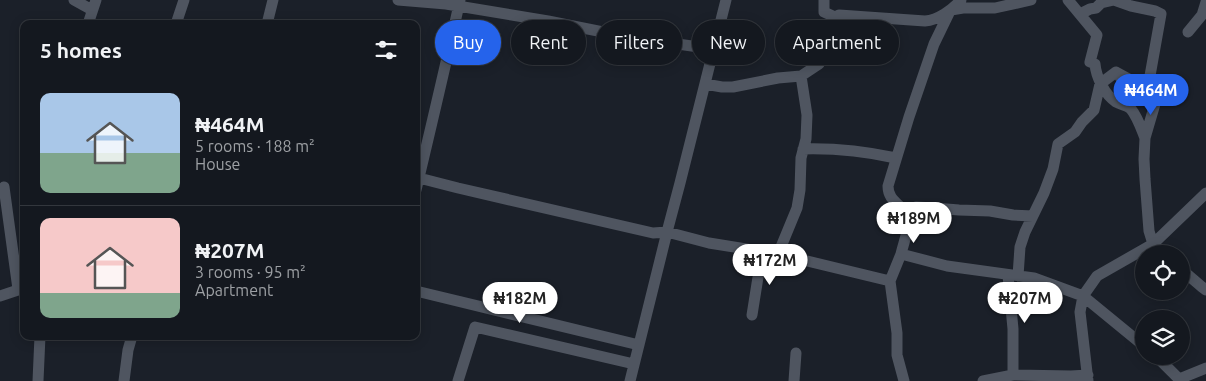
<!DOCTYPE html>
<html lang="en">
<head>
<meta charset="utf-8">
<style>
  :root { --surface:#14181f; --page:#21252c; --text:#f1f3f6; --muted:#9da0a4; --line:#33373d; --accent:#2563eb }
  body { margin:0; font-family:Ubuntu,sans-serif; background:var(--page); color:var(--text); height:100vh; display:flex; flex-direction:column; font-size:19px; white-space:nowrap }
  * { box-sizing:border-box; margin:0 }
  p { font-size:16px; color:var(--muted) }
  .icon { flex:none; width:28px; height:28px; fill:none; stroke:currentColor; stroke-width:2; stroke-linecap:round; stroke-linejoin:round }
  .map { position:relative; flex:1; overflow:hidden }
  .sheet { position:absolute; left:20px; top:20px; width:400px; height:320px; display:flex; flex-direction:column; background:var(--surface); border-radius:10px; box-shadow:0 2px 12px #0003,0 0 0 1px var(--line) }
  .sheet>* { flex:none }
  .hud { position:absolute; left:435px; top:20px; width:475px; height:45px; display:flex; gap:10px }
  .buttons { position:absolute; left:1135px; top:245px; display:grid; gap:10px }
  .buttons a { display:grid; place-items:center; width:55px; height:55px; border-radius:50%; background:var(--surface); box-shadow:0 2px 12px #0003,0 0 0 1px var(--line); font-size:25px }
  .price { position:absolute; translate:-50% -42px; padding:0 11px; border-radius:18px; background:#fff; color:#222; font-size:16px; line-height:32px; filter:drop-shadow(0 1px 2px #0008) }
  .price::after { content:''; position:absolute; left:50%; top:30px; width:15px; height:11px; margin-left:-8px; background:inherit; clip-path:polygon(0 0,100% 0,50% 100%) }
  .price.on { background:var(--accent); color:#fff }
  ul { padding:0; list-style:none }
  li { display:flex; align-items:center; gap:15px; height:125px; padding:0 20px }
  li+li { border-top:1px solid var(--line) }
  li span { display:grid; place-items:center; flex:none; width:140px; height:100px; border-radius:10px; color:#555 }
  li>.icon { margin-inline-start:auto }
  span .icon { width:60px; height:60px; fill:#fffc; stroke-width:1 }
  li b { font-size:21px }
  h2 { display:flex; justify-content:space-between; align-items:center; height:60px; padding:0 20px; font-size:21px }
  .pill { padding:0 18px; border-radius:22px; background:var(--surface); box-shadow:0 2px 12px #0003,0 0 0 1px var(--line); font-size:18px; line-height:45px }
  .pill.on { background:var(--accent); color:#fff }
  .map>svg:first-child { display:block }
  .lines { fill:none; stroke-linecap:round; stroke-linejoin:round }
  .minor { stroke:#4f5560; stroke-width:11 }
</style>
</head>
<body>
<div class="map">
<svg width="1206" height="381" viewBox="0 0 1206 381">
  <rect width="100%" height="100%" fill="#1b2029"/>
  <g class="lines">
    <!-- minor -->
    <path class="minor" d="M 74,0 L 92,10
      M 398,0 L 446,4 L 548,21 L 628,37 L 713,49
      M 824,0 L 824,12 L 835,17
      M 1068,0 L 1097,35 L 1090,62 L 1095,64 C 1096,77 1105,95 1116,102 C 1121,105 1127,105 1131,109 C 1138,118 1141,128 1145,138
      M 951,10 L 963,8 L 995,8 L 1031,0
      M 1080,14 L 1090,9 L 1096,8 L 1101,3 L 1114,0 L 1131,6 L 1155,11 L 1161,14 L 1148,87
      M 88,24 L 96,0
      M 176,24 L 184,0
      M 267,24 L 273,0
      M 1188,32 L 1202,15 L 1206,2
      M 1116,72 L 1140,85 L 1148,87 L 1154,91 L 1156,97 L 1155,104 L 1145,138 L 1144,159 L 1145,179 L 1149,231 L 1153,244 L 1164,254
      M 1120,77 C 1129,87 1133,93 1129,107
      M 705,84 L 722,87 L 733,87 L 778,78 L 801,76 L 819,64 L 823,58 L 831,20 L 839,15 L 925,21 C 938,20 952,10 961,0
      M 803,149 C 837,148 863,151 896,158
      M 419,178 L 458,188 L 653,233 L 667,232 L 709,243 L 778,254 L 890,281 L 901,254 L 947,266 L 1034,278 L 1083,296 L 1144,346
      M 4,187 L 18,289
      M 416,190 C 431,127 446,64 460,0
      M 905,212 L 910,209 L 916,207 L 934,208 L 959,210 L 990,211 L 1013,215 L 1033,216
      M 778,254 L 797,208 L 800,190 L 801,158 L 806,139 L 807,115 L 801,76
      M 901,254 C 903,245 908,232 908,223 C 908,204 888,205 888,186 L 909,117 L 934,44 L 950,11
      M 1181,269 L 1202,287 L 1206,290
      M 1008,275 L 1013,329 L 1013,375
      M 1018,276 L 1020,247 L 1025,232 L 1044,193 L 1053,169 L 1058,144 L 1075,132 L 1082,122 L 1094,110 L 1100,84 L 1116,72
      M 890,281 L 897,333 L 897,355 L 904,381
      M 416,291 L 639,345
      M 0,296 L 24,288
      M 752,315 L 762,252
      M 1156,356 L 1179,379 L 1206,368
      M 38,381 L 40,336
      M 124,381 L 128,350 L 132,336
      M 458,381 L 475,327 L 634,364
      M 630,381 L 667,232 L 680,183 L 726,0
      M 794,381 L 796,353
      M 983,381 L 1013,375 L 1071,376 L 1088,375
      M 1088,381 L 1080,312 L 1083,296 L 1097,276 L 1153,244 L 1206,193"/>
  </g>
</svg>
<div class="buttons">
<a><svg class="icon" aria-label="locate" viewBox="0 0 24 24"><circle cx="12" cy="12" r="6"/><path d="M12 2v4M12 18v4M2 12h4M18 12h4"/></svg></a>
<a><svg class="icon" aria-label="layers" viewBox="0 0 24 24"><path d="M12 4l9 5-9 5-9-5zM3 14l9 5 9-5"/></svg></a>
</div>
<b class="price on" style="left:1151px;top:116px">₦464M</b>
<b class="price" style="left:914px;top:244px">₦189M</b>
<b class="price" style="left:770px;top:286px">₦172M</b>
<b class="price" style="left:520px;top:324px">₦182M</b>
<b class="price" style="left:1025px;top:324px">₦207M</b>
<div class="hud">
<a class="pill on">Buy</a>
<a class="pill">Rent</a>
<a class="pill">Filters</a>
<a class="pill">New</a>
<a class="pill">Apartment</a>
</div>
<section class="sheet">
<h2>5 homes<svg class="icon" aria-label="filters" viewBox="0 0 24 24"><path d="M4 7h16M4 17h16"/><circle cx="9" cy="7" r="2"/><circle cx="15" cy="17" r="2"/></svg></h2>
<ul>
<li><span style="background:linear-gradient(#a9c7e8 60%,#7fa58c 0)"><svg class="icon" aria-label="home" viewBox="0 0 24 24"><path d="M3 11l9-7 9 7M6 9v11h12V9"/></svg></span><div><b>₦464M</b><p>5 rooms · 188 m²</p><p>House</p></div></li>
<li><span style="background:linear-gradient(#f6c9c9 75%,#7fa58c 0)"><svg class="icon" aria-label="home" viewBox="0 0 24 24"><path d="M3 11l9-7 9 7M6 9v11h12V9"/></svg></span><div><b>₦207M</b><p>3 rooms · 95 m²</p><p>Apartment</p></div></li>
</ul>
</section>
</div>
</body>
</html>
